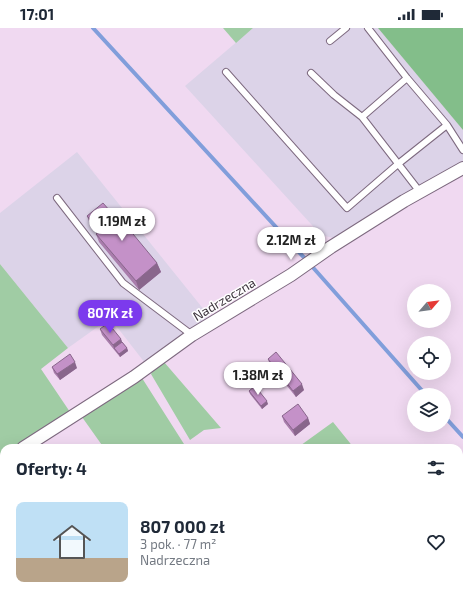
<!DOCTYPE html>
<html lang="pl">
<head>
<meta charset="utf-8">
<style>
  :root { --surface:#fff; --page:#f6f6f7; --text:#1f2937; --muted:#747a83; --line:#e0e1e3; --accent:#7c3aed }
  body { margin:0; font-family:"Exo 2",sans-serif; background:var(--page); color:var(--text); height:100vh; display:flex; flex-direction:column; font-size:15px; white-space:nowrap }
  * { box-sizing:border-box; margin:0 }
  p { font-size:13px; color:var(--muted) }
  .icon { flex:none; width:22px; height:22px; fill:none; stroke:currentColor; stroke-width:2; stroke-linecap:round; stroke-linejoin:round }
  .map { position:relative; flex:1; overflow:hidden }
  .sheet { position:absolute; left:0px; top:416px; width:463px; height:156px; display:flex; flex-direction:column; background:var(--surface); border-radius:12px 12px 0 0; box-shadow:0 4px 16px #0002 }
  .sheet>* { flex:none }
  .needle { width:26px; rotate:62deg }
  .buttons { position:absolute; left:407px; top:256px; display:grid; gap:8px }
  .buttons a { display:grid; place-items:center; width:44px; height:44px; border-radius:50%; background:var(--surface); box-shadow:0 4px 16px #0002; font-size:20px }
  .price { position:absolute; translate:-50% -34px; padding:0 9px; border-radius:14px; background:#fff; color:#222; font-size:13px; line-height:26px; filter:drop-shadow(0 1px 2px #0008) }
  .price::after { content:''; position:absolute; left:50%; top:24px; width:12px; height:9px; margin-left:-6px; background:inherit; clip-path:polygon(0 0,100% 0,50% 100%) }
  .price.on { background:var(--accent); color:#fff }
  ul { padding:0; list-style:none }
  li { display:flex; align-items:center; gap:12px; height:100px; padding:0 16px }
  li+li { border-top:1px solid var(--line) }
  li span { display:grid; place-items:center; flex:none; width:112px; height:80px; border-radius:8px; color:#555 }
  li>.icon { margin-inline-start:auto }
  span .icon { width:48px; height:48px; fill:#fffc; stroke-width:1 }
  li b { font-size:17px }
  h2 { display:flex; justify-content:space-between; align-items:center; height:48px; padding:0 16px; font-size:17px }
  .status { display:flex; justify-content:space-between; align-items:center; height:28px; padding:0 20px; background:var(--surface); direction:ltr }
  .status svg { height:11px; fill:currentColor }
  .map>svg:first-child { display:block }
  .industrial { fill:#dcd3e8 }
  .green { fill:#a0cca4 }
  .forest { fill:#83be8a }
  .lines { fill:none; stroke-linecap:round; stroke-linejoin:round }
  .stream { stroke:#819edb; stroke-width:4 }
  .lane-casing { stroke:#7d697f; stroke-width:8 }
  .street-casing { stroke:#7d697f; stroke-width:14 }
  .lane { stroke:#fff; stroke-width:6 }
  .street { stroke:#fff; stroke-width:12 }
  .wall { fill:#a97dac }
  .shaded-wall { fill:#89668c }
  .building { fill:#c491c8; stroke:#89668c }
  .labels { text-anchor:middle; stroke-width:3; stroke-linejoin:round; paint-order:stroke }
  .street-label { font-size:13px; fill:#3e353f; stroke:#fff }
</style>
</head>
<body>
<div class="status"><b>17:01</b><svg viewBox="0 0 49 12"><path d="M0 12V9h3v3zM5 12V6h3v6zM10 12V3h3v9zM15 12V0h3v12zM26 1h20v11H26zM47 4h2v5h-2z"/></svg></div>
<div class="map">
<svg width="463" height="572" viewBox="0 0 463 572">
  <rect width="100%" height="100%" fill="#f0d9f1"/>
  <!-- industrial -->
  <path class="industrial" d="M 253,0 L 378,0 L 463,102 L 463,133 L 333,210 L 321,207 L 185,58 Z
    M 77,124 L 209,288 L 145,335 L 110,290 L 68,320 L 0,236 L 0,185 Z"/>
  <!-- green -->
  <path class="green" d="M 223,0 L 253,0 L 236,15 Z
    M 0,236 L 68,320 L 41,341 L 70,384 L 14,420 L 4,420 L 4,427 L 0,429 Z
    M 164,334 L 221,400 L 204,402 L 190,412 L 151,346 L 155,339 Z
    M 142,350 L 184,416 L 179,420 L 104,420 L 82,389 Z
    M 333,394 L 354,420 L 297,420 Z
    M 459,548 L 463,553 L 463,572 L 416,572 L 413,568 L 459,568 Z"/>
  <!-- forest -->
  <path class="forest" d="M 378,0 L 463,0 L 463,102 Z"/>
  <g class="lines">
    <!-- stream -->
    <path class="stream" d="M 93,0 L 309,235 L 426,367
      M 444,388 L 463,409"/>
    <defs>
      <path id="lane" d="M 368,0 L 407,50 L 447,97 L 463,122
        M 330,13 L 346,0
        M 226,44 L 347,180 L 398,136 L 447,97
        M 311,45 L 334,67 L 362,89 L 420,164
        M 362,89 L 407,50
        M 57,170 L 123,255 L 192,307"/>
      <path id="street" d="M 23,420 L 134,349 L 192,307 L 291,247 L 331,219 L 404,173 L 463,140
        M 0,435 L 4,432"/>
    </defs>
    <!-- lane casing -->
    <use href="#lane" class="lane-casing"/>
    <!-- street casing -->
    <use href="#street" class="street-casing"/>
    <!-- lane -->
    <use href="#lane" class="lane"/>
    <!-- street -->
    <use href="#street" class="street"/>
  </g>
  <!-- wall -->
  <path class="wall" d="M 87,188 L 117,191 L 157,235 L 161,244 L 139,262 L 99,214 L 96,206 L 97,205 L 90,196 Z
    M 100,301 L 121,311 L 122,314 L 127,320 L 128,323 L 120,329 L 102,307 Z
    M 268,331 L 304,362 L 296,369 L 270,337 Z
    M 52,339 L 77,340 L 60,352 L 54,345 Z
    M 249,363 L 268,376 L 262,381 L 250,366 Z
    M 282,388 L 308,390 L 310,396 L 295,408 L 284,394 Z"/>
  <!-- shaded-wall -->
  <path class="shaded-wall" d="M 157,235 L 161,244 L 139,262 L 136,253 Z
    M 121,311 L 123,317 L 114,320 L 113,317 Z
    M 127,320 L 128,323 L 120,329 L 119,326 Z
    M 75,334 L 77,340 L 60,352 L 57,346 Z
    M 302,356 L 304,362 L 296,369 L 293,363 Z
    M 267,373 L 268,376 L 262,381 L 261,378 Z
    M 308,390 L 310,396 L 295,408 L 293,402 Z"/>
  <!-- building -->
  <path class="building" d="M 103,175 L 117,191 L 119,189 L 157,235 L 136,253 L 96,206 L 100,203 L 87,188 Z
    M 108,295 L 121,311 L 113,317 L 100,301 Z
    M 122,314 L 127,320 L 119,326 L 114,320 Z
    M 276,324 L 302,356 L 293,363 L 268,331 Z
    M 70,326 L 75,334 L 57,346 L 52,339 Z
    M 255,358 L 267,373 L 261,378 L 249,363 Z
    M 298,376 L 308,390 L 293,402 L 282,388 Z
    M 236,417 L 238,420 L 232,420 Z"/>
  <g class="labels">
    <!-- street labels -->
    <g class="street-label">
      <text transform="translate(224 271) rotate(-31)" y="5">Nadrzeczna</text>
    </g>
  </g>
</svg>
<div class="buttons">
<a><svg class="needle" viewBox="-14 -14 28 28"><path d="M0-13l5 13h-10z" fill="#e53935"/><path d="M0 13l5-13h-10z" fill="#747a83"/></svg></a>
<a><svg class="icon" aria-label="locate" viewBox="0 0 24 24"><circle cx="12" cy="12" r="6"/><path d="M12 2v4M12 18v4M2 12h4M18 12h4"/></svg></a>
<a><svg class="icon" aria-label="layers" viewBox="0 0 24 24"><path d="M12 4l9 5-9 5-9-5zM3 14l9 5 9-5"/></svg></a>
</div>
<b class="price" style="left:122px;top:214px">1.19M zł</b>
<b class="price" style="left:291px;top:233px">2.12M zł</b>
<b class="price on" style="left:110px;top:306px">807K zł</b>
<b class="price" style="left:258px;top:368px">1.38M zł</b>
<section class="sheet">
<h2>Oferty: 4<svg class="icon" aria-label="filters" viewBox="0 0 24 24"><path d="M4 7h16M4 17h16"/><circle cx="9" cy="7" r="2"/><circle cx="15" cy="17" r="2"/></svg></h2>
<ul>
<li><span style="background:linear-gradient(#bfe0f5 70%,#b9a48a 0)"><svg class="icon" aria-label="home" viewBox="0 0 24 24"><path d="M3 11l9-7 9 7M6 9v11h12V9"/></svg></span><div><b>807 000 zł</b><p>3 pok. · 77 m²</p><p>Nadrzeczna</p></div><svg class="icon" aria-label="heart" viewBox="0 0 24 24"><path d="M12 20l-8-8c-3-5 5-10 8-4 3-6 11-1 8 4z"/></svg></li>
</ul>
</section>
</div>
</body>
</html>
